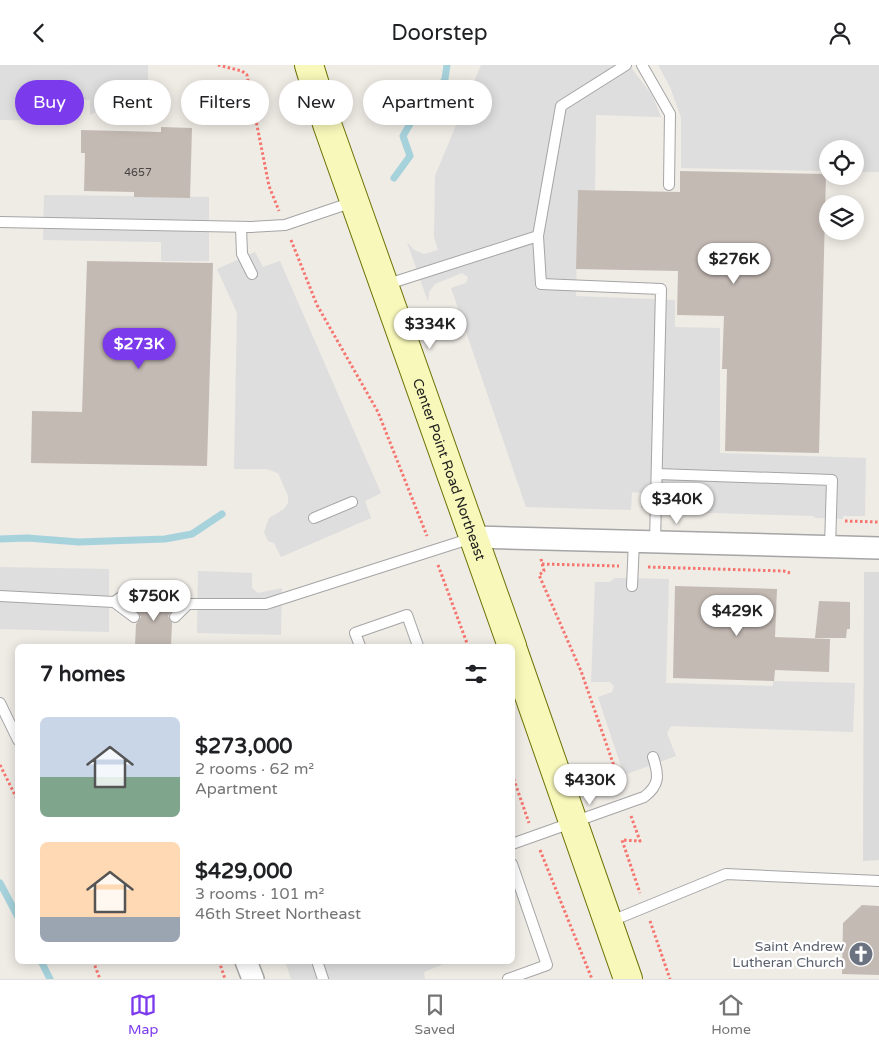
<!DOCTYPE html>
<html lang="en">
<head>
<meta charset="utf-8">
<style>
  :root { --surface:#fff; --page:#f6f6f6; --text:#202124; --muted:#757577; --line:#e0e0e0; --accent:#7c3aed }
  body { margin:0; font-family:"Varela Round",sans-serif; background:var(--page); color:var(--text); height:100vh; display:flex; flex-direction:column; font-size:19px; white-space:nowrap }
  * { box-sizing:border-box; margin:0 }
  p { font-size:16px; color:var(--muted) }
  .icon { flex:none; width:28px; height:28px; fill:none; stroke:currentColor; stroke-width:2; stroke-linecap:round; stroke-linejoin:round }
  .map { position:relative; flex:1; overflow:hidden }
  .panel { position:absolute; left:15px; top:579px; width:500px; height:320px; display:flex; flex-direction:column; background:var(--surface); border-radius:8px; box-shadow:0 2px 12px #0003 }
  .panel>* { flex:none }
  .guide { position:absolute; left:15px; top:15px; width:500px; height:45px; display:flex; gap:10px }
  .buttons { position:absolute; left:819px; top:75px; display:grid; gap:10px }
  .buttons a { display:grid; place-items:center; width:45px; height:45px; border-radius:50%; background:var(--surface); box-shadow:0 2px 12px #0003; font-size:25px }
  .price { position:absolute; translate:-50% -42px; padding:0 11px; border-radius:18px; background:#fff; color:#222; font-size:16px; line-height:32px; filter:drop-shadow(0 1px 2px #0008) }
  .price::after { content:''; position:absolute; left:50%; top:30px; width:15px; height:11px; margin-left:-8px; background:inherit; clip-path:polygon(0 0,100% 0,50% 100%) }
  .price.on { background:var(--accent); color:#fff }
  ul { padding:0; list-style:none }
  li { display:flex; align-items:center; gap:15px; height:125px; padding:0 25px }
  li span { display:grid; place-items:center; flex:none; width:140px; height:100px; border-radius:8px; color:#555 }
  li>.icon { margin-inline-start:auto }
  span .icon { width:60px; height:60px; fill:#fffc; stroke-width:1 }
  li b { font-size:21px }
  h2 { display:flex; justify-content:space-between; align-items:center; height:60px; padding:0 25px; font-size:21px }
  .chip { padding:0 18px; border-radius:22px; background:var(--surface); box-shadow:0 2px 12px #0003; font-size:18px; line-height:45px }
  .chip.on { background:var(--accent); color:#fff }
  header { display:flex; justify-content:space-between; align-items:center; height:65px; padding:0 25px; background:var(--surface); font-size:22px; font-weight:600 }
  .menu { display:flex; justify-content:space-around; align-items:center; height:70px; border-top:1px solid var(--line); background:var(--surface); font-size:14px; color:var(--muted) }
  .menu a { display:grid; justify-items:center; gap:2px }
  .menu .on { color:var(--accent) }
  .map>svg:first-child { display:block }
  .residential { fill:#dcdbdb }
  .parking { fill:#dedede }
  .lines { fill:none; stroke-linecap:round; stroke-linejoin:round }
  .stream { stroke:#a6d2dc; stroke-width:7 }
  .building { fill:#c4bab4 }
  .service-casing { stroke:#a5a5a5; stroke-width:12 }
  .minor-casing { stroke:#a5a5a5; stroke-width:24 }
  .secondary-casing { stroke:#6d7307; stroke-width:30 }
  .path { stroke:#f6756e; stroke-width:3; stroke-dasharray:2.5 2.5; stroke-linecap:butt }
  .service { stroke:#fff; stroke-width:10 }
  .minor { stroke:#fff; stroke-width:21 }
  .secondary { stroke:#f8f8ba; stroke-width:28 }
  .labels { text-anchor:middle; stroke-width:4.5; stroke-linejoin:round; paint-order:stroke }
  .number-label { font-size:11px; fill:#484544 }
  .street-label { font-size:14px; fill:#1e1e1e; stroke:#fff }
  .worship-label { font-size:14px; fill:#5b616d; stroke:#fff; text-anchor:end }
</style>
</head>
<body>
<header><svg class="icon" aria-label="back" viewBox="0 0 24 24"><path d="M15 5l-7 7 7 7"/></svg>Doorstep<svg class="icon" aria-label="person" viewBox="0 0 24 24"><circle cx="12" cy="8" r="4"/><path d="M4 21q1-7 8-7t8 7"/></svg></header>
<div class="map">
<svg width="879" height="914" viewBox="0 0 879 914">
  <rect width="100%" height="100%" fill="#efebe5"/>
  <!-- residential -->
  <path class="residential" d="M 864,507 L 879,507 L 879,795 L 863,796 Z"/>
  <!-- parking -->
  <path class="parking" d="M 0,0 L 148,0 L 148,35 L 123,34 L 90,50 L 90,35 L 79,35 L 71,40 L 71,56 L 0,55 Z
    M 481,0 L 629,0 L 652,30 L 661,52 L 596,50 L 595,125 L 578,125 L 576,231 L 675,235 L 675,262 L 720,263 L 720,388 L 866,393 L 865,451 L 843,451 L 843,454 L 816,453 L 813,451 L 681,447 L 683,431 L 678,427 L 673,429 L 672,444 L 641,443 L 641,428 L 632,427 L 631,445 L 526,442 L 451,223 L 466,218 L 468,212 L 462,208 L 435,219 L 429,227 L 428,237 L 407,177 L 414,185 L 424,189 L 438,185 L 434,172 L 435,111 Z
    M 658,0 L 879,0 L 879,107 L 855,107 L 855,84 L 828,84 L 827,106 L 681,103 L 681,52 L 670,22 Z
    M 44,130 L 209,132 L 209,196 L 161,196 L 161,177 L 43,175 Z
    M 255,187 L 263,202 L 280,196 L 381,428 L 365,436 L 371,453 L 281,492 L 274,478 L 268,476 L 264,467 L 269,453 L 284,444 L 288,438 L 288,431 L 278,408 L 266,404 L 234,404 L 237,248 L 217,204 Z
    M 0,502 L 109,504 L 109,567 L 0,564 Z
    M 198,506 L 252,508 L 252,523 L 258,528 L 282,523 L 281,570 L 197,568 Z
    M 615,513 L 669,514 L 666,618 L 773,621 L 773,616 L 855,618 L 853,667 L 671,661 L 667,668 L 676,691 L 624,710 L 598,632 L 612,627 L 614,621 L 610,617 L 591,617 L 595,517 L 610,517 Z
    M 285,896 L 329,898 L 451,896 L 424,907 L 425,914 L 291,914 Z"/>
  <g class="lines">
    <!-- stream -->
    <path class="stream" d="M 394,113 L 410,91 L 403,71 L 414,52 L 426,45 L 445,14 L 447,0
      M 0,474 L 27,473 L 79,477 L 165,474 L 192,469 L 222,449
      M 0,818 L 18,852
      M 41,896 L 50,914"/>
  </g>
  <!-- building -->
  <path class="building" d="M 161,62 L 192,63 L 190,133 L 134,132 L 134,127 L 84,126 L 85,88 L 81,88 L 81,65 L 161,67 Z
    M 680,106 L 826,109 L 819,388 L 725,386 L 727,304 L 722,304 L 724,251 L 677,250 L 678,206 L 576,204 L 578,125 L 680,127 Z
    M 87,196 L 213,198 L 207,401 L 31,398 L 32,346 L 82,347 Z
    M 675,521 L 777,524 L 775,572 L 830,574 L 829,607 L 775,605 L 774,616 L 673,613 Z
    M 137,532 L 173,535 L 172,545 L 168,551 L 172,558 L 171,581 L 135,581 L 136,559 L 141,552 L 136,545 Z
    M 819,536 L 850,537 L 850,564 L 847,564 L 846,573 L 815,573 Z
    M 862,840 L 879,841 L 879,910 L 842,909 L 843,858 Z"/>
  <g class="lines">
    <defs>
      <path id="service" d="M 642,0 L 670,49 L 669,120
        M 0,157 L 251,162 L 285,160 L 353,137
        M 241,162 L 242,189 L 252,209
        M 538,171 L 541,219 L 661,224 L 655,477
        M 385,220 L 538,171 L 561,41 L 626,0
        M 657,409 L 832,415 L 830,482
        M 314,453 L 352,437
        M 632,521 L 634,476
        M 0,531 L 114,537 L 134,523 L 168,522 L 188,539 L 266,539 L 472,473
        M 114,537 L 134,552
        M 175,552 L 188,539
        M 360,581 L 355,568 L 407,550 L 418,581
        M 0,638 L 18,675
        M 512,779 L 644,732 C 660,720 659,710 653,692
        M 609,857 L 726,809 L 879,816
        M 317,896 L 323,914
        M 508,914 L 547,900 L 512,799"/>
      <path id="minor" d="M 475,472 L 879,483
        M 246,896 L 253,914"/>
      <g id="secondary">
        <path id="s1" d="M 309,0 L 327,59 L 512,581"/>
        <path d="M 512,582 L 628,914"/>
      </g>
    </defs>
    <!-- service casing -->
    <use href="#service" class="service-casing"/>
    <!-- minor casing -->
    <use href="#minor" class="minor-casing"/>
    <!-- secondary casing -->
    <use href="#secondary" class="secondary-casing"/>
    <!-- path -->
    <path class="path" d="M 218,0 L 242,6 L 247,10 L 269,121 L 279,146
      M 291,175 L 317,240 L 378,347 L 427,471
      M 845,456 L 879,457
      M 541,494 L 544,506 L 539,510 L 581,606 L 622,724
      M 542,499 L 619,501
      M 438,500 L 468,581
      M 648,502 L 784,506 L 790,508
      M 0,700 L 18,736
      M 512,709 L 529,758
      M 631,751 L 640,776 L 622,775 L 640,828
      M 540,785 L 592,914
      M 650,856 L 670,914
      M 93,896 L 100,914
      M 219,896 L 225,914"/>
    <!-- service -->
    <use href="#service" class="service"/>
    <!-- minor -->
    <use href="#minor" class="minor"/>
    <!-- secondary -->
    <use href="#secondary" class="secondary"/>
  </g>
  <!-- icons -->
  <defs>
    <symbol id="church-disc" viewBox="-11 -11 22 22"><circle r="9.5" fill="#6b7280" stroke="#fff"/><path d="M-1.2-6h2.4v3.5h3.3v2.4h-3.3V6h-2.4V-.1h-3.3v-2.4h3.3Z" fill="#fff"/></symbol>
  </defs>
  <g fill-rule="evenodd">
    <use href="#church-disc" x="847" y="875" width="28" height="28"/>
  </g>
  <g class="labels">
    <!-- number labels -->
    <g class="number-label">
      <text x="138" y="111">4657</text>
    </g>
    <!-- street labels -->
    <g class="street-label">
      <text dy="5" stroke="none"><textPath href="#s1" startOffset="428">Center Point Road Northeast</textPath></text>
    </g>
    <!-- worship labels -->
    <g class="worship-label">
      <text x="844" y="886">Saint Andrew<tspan x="844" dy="16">Lutheran Church</tspan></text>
    </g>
  </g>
</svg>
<div class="buttons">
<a><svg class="icon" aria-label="locate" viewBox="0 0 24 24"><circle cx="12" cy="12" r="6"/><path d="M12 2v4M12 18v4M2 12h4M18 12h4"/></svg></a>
<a><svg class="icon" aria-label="layers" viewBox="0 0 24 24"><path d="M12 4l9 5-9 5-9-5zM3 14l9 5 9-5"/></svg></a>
</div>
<b class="price" style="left:734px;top:220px">$276K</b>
<b class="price" style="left:430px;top:285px">$334K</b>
<b class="price on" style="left:139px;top:305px">$273K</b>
<b class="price" style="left:677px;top:460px">$340K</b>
<b class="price" style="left:154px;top:557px">$750K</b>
<b class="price" style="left:737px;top:572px">$429K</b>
<b class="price" style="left:590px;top:741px">$430K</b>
<div class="guide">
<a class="chip on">Buy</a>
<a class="chip">Rent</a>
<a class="chip">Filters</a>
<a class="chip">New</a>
<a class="chip">Apartment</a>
</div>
<section class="panel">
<h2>7 homes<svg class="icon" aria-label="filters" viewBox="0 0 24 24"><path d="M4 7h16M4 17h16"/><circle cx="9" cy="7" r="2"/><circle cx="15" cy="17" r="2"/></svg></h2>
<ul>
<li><span style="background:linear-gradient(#c9d6e8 60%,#7fa58c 0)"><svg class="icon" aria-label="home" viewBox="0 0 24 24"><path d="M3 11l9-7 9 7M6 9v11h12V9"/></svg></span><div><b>$273,000</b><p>2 rooms · 62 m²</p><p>Apartment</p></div></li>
<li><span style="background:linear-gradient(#ffd9b3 75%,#9aa5b1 0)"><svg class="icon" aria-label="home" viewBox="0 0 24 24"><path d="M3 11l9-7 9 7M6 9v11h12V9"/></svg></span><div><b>$429,000</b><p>3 rooms · 101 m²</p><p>46th Street Northeast</p></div></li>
</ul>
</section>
</div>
<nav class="menu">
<a class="on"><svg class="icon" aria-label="map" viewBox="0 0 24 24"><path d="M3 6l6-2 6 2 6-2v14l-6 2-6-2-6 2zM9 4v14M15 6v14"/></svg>Map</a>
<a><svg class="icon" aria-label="saved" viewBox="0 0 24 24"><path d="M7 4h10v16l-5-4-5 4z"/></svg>Saved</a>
<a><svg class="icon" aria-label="home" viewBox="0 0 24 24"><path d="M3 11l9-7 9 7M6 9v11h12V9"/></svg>Home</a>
</nav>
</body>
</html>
